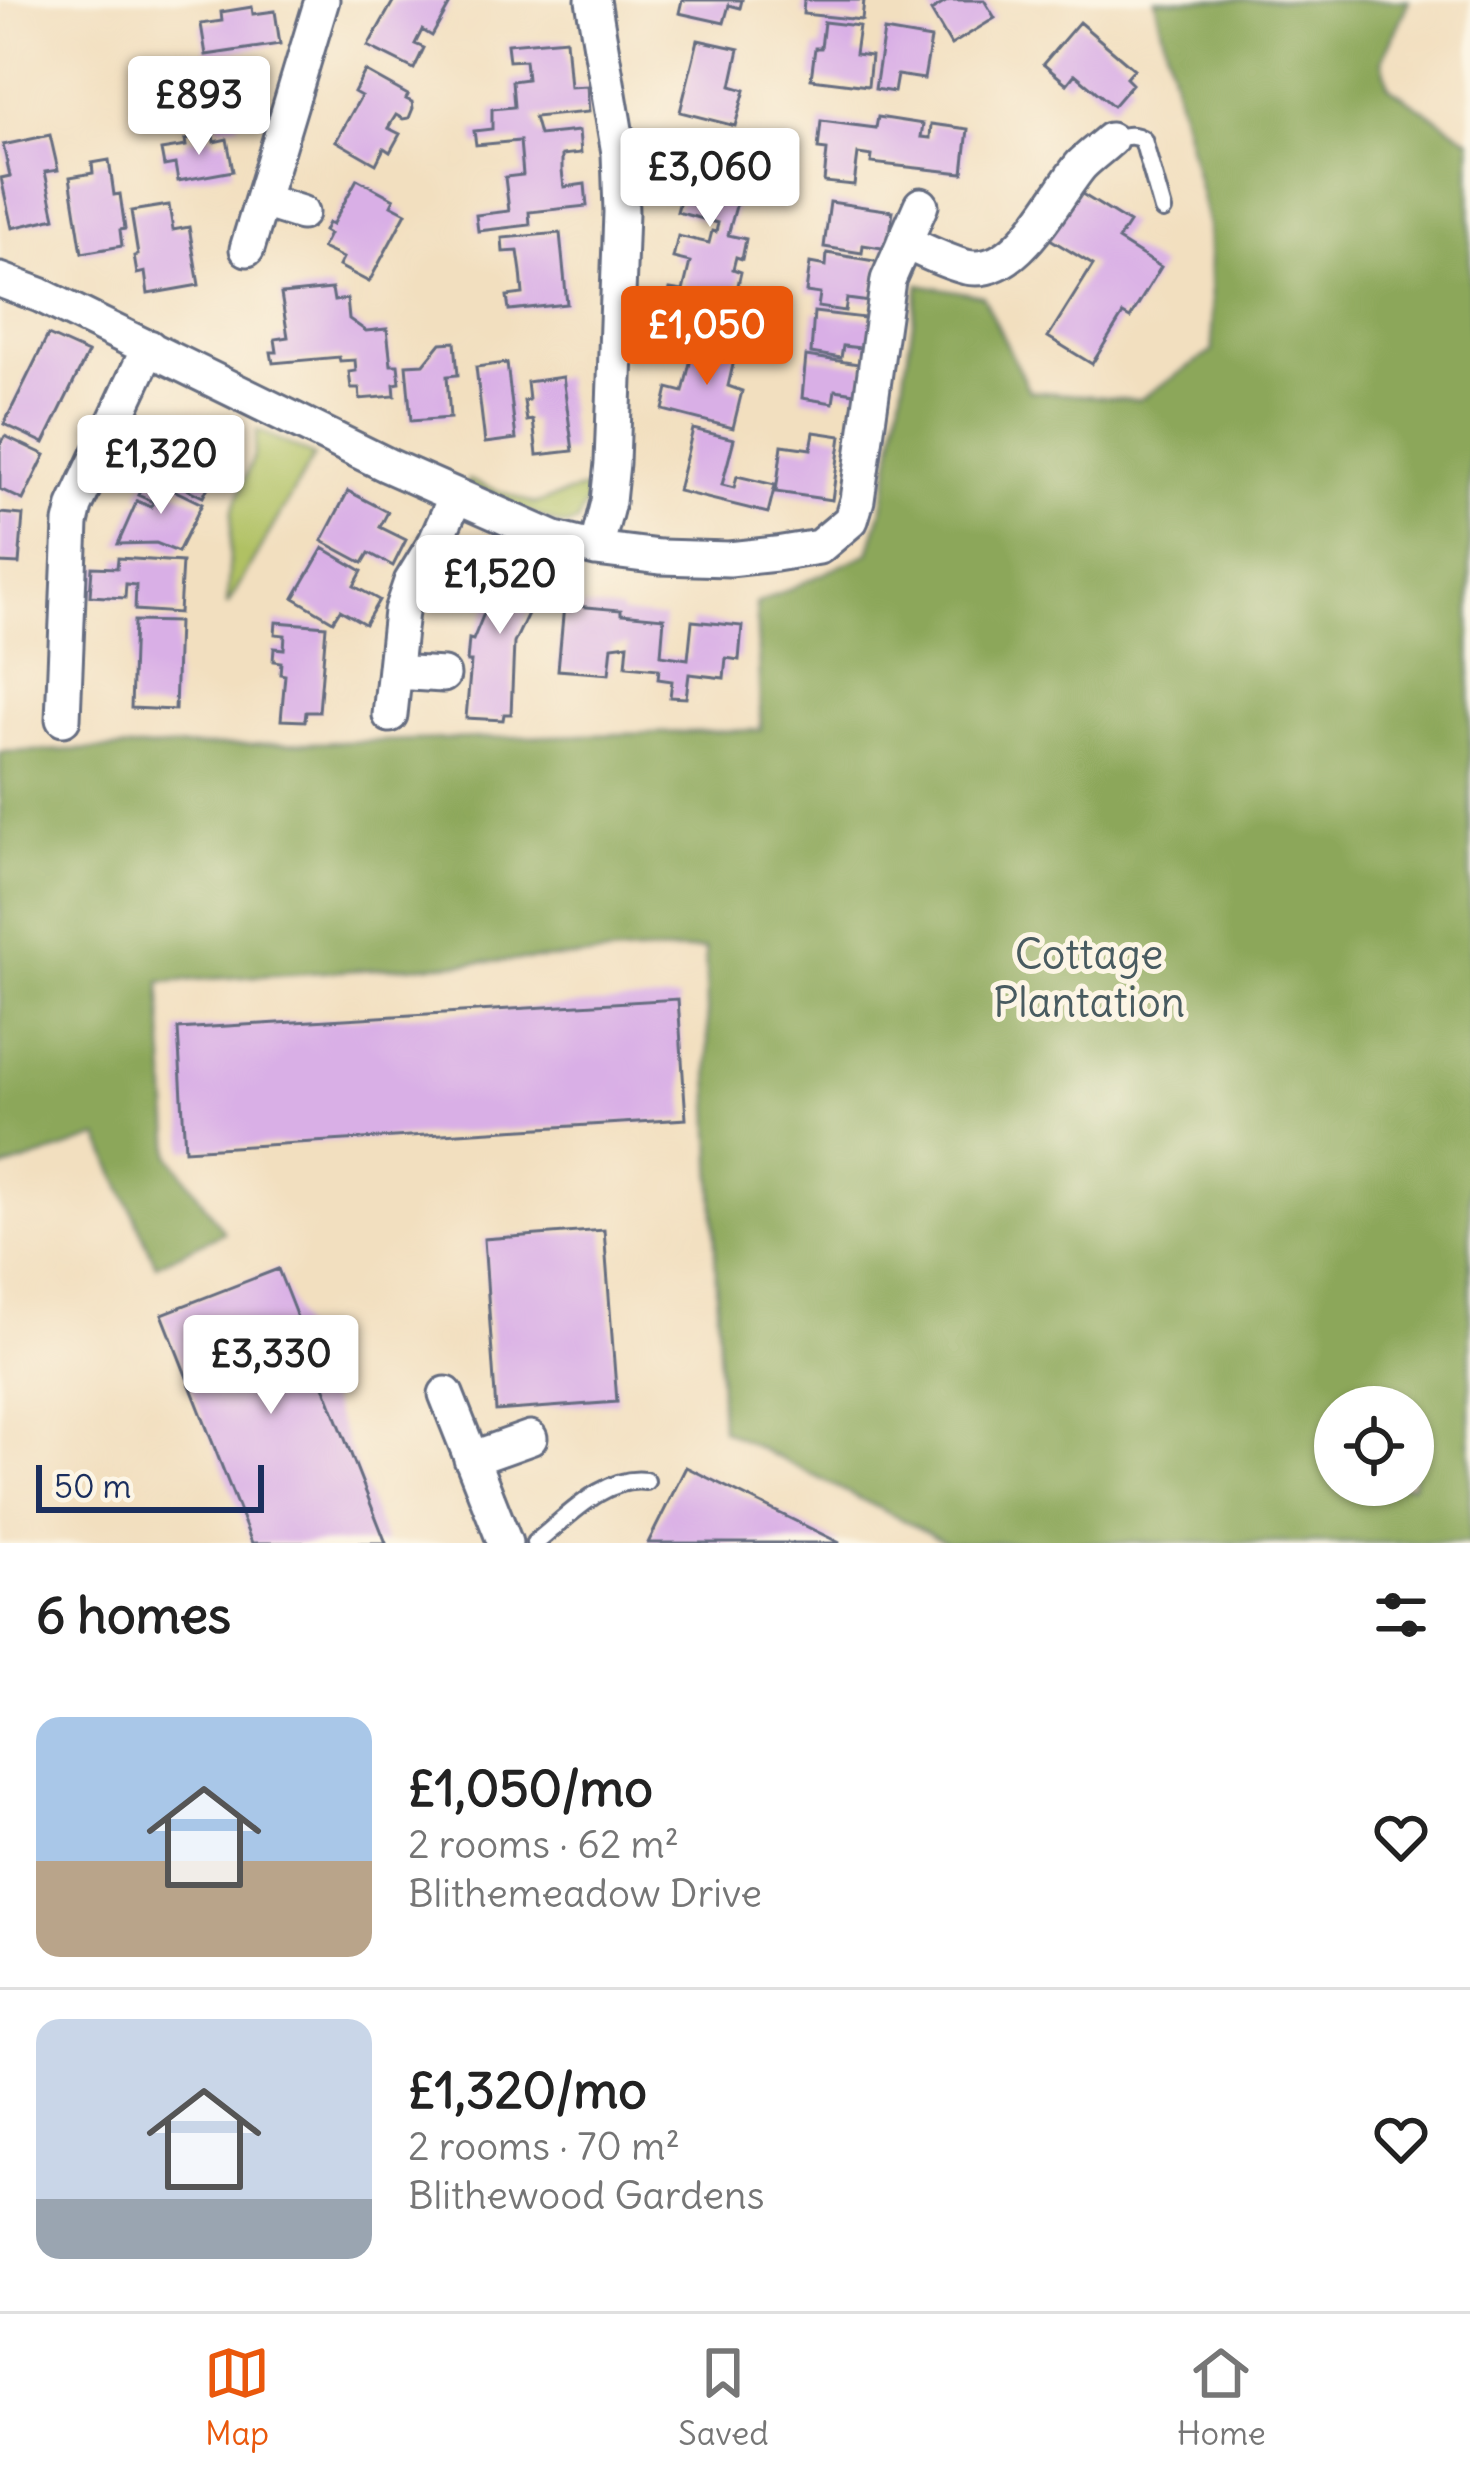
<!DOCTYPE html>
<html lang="en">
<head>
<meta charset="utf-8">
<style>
  :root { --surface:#fff; --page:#f2f2f2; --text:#222; --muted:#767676; --line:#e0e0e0; --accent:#ea580c }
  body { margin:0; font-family:Delius,sans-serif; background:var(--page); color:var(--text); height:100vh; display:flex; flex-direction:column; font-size:45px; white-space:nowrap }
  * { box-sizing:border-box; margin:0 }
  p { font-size:39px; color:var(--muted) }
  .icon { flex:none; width:66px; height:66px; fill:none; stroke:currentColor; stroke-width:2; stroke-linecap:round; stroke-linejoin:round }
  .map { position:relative; height:1543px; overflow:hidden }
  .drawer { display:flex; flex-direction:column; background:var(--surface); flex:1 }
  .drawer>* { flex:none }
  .buttons { position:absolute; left:1314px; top:1386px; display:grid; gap:24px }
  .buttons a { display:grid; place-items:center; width:120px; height:120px; border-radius:50%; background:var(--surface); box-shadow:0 3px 9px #0004; font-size:60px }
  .scale { position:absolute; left:36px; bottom:30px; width:228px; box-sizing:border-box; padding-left:12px; border:6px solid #1b2f5e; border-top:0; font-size:33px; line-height:42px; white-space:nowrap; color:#1b2f5e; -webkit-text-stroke:9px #fcf5e5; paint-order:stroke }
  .price { position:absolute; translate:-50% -102px; padding:0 27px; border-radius:12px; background:#fff; color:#222; font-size:39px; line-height:78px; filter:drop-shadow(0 3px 6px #0008) }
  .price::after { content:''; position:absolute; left:50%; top:72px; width:36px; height:27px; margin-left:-18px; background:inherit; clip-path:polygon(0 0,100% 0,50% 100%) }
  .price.current { background:var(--accent); color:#fff }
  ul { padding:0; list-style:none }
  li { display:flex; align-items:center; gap:36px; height:300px; padding:0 36px }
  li+li { border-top:3px solid var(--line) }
  li span { display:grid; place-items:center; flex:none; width:336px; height:240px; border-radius:24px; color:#555 }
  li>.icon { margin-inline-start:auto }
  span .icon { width:144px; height:144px; fill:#fffc; stroke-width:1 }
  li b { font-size:51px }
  h2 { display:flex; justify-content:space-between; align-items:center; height:144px; padding:0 36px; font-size:51px }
  .tab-bar { display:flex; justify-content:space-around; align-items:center; height:168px; border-top:3px solid var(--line); background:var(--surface); font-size:33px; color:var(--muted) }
  .tab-bar a { display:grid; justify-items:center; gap:6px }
  .tab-bar .current { color:var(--accent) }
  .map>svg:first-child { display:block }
  .green { fill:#b0c164; stroke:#667861; stroke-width:3 }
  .forest { fill:#8ca75a; stroke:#546b5c; stroke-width:3; fill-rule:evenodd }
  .building { fill:#d9afe6 }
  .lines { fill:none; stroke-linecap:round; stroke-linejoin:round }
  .service-casing { stroke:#666d80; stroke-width:22 }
  .minor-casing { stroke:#666d80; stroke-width:39 }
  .service { stroke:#fff; stroke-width:16 }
  .minor { stroke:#fff; stroke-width:33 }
  .labels { text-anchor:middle; stroke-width:10; stroke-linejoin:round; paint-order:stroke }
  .park-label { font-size:42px; fill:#485b60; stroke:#fcf5e5 }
</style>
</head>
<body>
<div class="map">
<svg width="1470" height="1543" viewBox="0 0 1470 1543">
  <rect width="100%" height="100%" fill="#fcf5e5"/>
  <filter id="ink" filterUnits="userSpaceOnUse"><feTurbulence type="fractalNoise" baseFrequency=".00833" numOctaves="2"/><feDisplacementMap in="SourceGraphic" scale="24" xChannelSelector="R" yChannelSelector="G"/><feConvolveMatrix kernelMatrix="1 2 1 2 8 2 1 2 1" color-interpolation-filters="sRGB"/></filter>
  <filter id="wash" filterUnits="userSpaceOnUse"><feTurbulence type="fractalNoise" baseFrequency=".004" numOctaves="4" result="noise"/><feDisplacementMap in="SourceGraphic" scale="48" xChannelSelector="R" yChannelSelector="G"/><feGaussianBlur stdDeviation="2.7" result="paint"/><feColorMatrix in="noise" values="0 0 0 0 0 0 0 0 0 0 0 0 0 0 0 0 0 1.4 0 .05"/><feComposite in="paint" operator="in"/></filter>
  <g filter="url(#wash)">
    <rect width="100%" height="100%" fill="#f2dfbf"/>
    <!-- green -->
    <path class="green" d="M 257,430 L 314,456 L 227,606 L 232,512 L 254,455 Z
      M 468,480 L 534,504 L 595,485 L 577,522 L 564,526 L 466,487 Z"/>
    <!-- forest -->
    <path class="forest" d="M 1155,0 L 1409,0 L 1382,60 L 1389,87 L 1470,140 L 1470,1543 L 948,1543 L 721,1429 L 705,949 L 160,982 L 171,1156 L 224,1232 L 156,1265 L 99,1137 L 0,1170 L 0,752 L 761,730 L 756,604 L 869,553 L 884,502 L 919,284 L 983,296 L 1029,391 L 1139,400 L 1213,351 L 1208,226 ZM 1413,1407 L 1413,1485 L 1335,1485 L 1335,1407 Z"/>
    <g id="blocks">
      <!-- building -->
      <path class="building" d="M 394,0 L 443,0 L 450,4 L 432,36 L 422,30 L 415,44 L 424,48 L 414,69 L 368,46 Z
        M 682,0 L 742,0 L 740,8 L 729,5 L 724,23 L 679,13 Z
        M 804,0 L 864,0 L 862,20 L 803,14 Z
        M 949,0 L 984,0 L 995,18 L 951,45 L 931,11 Z
        M 252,7 L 253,14 L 275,11 L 280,44 L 206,55 L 201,24 L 222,21 L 221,12 Z
        M 824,22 L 859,26 L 855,54 L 871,56 L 868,86 L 811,79 L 815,48 L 821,48 Z
        M 1079,22 L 1134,69 L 1126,78 L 1132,84 L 1113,106 L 1075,74 L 1067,84 L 1043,64 Z
        M 884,31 L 931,39 L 924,79 L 897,75 L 894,92 L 875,89 Z
        M 566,39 L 570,87 L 587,86 L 589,112 L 534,117 L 539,135 L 579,131 L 581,153 L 562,155 L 562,171 L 564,187 L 585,184 L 587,206 L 529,212 L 530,225 L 478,231 L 476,215 L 509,211 L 505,177 L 523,175 L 520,141 L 476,145 L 474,131 L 492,129 L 492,109 L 514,107 L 512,81 L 527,79 L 525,60 L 509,61 L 507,44 Z
        M 698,40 L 739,49 L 731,86 L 745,90 L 735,126 L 680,112 Z
        M 365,71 L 408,95 L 406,99 L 412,102 L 413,108 L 409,118 L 403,119 L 396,115 L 388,128 L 400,134 L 390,152 L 384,148 L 376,164 L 336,141 L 361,96 L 354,92 Z
        M 247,85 L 252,114 L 238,116 L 239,124 L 219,127 L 218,122 L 196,126 L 191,94 Z
        M 878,117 L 923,124 L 921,137 L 930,138 L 931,124 L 968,129 L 963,173 L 871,163 L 872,156 L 858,154 L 854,185 L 824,182 L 827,150 L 818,149 L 821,121 L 876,128 Z
        M 50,135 L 58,170 L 45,172 L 55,218 L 12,228 L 1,178 L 10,176 L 3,145 Z
        M 213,135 L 214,142 L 227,139 L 233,171 L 178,181 L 175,164 L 164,166 L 161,150 L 186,146 L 185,140 Z
        M 687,135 L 751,152 L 728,235 L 746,239 L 742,259 L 736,257 L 733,269 L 741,272 L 729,324 L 665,309 L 670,289 L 683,291 L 690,262 L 673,258 L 678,236 L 709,243 L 712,231 L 716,232 L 718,223 L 677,212 L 690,163 L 680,160 Z
        M 109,160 L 114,195 L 120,194 L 125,229 L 120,230 L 122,246 L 82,253 L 70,177 L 93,173 L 92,163 Z
        M 357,179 L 394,199 L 391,205 L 406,213 L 369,282 L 339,266 L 343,258 L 322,248 L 329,234 L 324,231 L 328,223 L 332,225 Z
        M 1074,189 L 1129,223 L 1118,240 L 1161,267 L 1130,318 L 1123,314 L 1092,364 L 1048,337 L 1093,265 L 1045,236 Z
        M 830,202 L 893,211 L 888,249 L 863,245 L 862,253 L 824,247 Z
        M 169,205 L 173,230 L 189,227 L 199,285 L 148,294 L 145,272 L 137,274 L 134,256 L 138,255 L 131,211 Z
        M 560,233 L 567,304 L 509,310 L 507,296 L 523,294 L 521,272 L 518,251 L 503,252 L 502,238 Z
        M 827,253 L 880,262 L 870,302 L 847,299 L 845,311 L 818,307 L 820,294 L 806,292 L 810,263 L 826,266 Z
        M 332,289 L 334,301 L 347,299 L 349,319 L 366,331 L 387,329 L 391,365 L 398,365 L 400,383 L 394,384 L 395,396 L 360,399 L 359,388 L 351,388 L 349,372 L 356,371 L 355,360 L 340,361 L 339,357 L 273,363 L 271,352 L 277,352 L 275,339 L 288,337 L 281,294 Z
        M 814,312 L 873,319 L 869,349 L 843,346 L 841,358 L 811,353 Z
        M 48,335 L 88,353 L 44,443 L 4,424 Z
        M 455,342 L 458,375 L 447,376 L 450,418 L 411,421 L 406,365 L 424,364 L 441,343 Z
        M 695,342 L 736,352 L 728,386 L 742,391 L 733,428 L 663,410 L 668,388 L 683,392 Z
        M 806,356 L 865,365 L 861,394 L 835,390 L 833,403 L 802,398 Z
        M 507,363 L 516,439 L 485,443 L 476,367 Z
        M 563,377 L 573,451 L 537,455 L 533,420 L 527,421 L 524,401 L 529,400 L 527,382 Z
        M 202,420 L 234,435 L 203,497 L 148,470 L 157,453 L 165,457 L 181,424 L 196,432 Z
        M 148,421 L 172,432 L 165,447 L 141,435 Z
        M 693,429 L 734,439 L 722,485 L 734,488 L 737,476 L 775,485 L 768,513 L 678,491 Z
        M 814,432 L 841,436 L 832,500 L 776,492 L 782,445 L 811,449 Z
        M 5,436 L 45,455 L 23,500 L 0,489 L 0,446 Z
        M 147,477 L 202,504 L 178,552 L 156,543 L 118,544 L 137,501 L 151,507 L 153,502 L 138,495 Z
        M 348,491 L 388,512 L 380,527 L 406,540 L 393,566 L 369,553 L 363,563 L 322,541 Z
        M 0,513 L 23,515 L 19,564 L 0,563 Z
        M 323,548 L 362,571 L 354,586 L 379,600 L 365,624 L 340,610 L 333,621 L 294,598 Z
        M 118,558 L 182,562 L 179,613 L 135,610 L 136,585 L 126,584 L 125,598 L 90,596 L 92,567 L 117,568 Z
        M 498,558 L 506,561 L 508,558 L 545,568 L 534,593 L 539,595 L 534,609 L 531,607 L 514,643 L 511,714 L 504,714 L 503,720 L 466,718 L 471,662 L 467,662 L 469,639 L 473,640 L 492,594 L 498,594 L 480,587 L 491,559 L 496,561 Z
        M 564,605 L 621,610 L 621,614 L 664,618 L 661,655 L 674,657 L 688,659 L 692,621 L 742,626 L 739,660 L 726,658 L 724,678 L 689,674 L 686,698 L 670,697 L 672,681 L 658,679 L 659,669 L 626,666 L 628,644 L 612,646 L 609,674 L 558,670 Z
        M 134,621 L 178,622 L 175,710 L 131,708 Z
        M 276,622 L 326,626 L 319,712 L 306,712 L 305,721 L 281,720 L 285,675 L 280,674 L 281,662 L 273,661 L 274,648 L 284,649 L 285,635 L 275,634 Z
        M 678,999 L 686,1119 L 185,1150 L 178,1029 Z
        M 604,1230 L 617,1402 L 496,1411 L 484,1239 Z
        M 278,1269 L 386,1543 L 252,1543 L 162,1314 Z
        M 686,1467 L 840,1543 L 648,1543 Z"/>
    </g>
  </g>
  <g filter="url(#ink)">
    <use href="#blocks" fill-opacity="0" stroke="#666d80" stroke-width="3"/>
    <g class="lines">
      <defs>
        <path id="service" d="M 1110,140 C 1122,137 1133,132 1143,140 L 1163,210
          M 535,1543 C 566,1519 604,1475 646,1481"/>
        <path id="minor" d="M 593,0 L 619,153 L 621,212 L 612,463 L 608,502 L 596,549
          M 263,201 L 301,213
          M 904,242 C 923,250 945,262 966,267 C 1018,278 1053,198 1081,165 C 1090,156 1101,148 1110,140
          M 247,249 L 322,0
          M 0,280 L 40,295 L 387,465 L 555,539 L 596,549 L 660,557 L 729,559 L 776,554 L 819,547 L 851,520 L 857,500 L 888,280 L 921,205
          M 395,672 L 443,675
          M 390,715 L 401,611 L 411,582 L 436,541 L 456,496
          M 63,719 L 71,523 L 75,506 L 149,347
          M 446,1394 L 505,1543
          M 471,1459 L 530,1438"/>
      </defs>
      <!-- service casing -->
      <use href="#service" class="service-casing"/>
      <!-- minor casing -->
      <use href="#minor" class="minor-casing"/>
      <!-- service -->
      <use href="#service" class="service"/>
      <!-- minor -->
      <use href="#minor" class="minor"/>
    </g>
  </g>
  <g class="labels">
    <!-- park labels -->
    <g class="park-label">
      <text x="1089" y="969">Cottage<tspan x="1089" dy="48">Plantation</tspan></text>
    </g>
  </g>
</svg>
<div class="buttons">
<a><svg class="icon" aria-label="locate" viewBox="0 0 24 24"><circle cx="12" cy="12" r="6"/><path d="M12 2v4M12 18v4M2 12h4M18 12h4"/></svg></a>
</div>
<div class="scale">50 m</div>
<b class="price" style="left:199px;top:158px">£893</b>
<b class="price" style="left:710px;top:230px">£3,060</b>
<b class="price current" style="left:707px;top:388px">£1,050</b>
<b class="price" style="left:161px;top:517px">£1,320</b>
<b class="price" style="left:500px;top:637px">£1,520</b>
<b class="price" style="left:271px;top:1417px">£3,330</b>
</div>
<section class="drawer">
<h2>6 homes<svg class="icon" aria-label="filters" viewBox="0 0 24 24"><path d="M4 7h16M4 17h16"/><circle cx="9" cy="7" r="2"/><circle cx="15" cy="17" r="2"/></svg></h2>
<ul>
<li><span style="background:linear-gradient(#a9c7e8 60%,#b9a48a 0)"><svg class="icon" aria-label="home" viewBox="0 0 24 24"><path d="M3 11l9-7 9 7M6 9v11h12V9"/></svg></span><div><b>£1,050/mo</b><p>2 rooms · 62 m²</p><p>Blithemeadow Drive</p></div><svg class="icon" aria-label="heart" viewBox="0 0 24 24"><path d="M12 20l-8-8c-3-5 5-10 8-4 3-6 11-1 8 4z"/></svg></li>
<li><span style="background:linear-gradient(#c9d6e8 75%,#9aa5b1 0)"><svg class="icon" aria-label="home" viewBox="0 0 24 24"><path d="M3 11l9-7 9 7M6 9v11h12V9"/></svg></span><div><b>£1,320/mo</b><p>2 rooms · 70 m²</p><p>Blithewood Gardens</p></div><svg class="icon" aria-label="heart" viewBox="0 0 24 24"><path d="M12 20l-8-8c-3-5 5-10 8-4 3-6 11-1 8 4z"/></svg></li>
</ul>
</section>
<nav class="tab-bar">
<a class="current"><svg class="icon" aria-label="map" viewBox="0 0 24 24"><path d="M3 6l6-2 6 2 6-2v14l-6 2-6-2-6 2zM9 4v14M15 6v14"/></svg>Map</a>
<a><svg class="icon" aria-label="saved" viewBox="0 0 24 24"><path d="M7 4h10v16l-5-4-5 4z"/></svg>Saved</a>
<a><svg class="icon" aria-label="home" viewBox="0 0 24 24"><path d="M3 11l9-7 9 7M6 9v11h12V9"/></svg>Home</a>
</nav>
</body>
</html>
